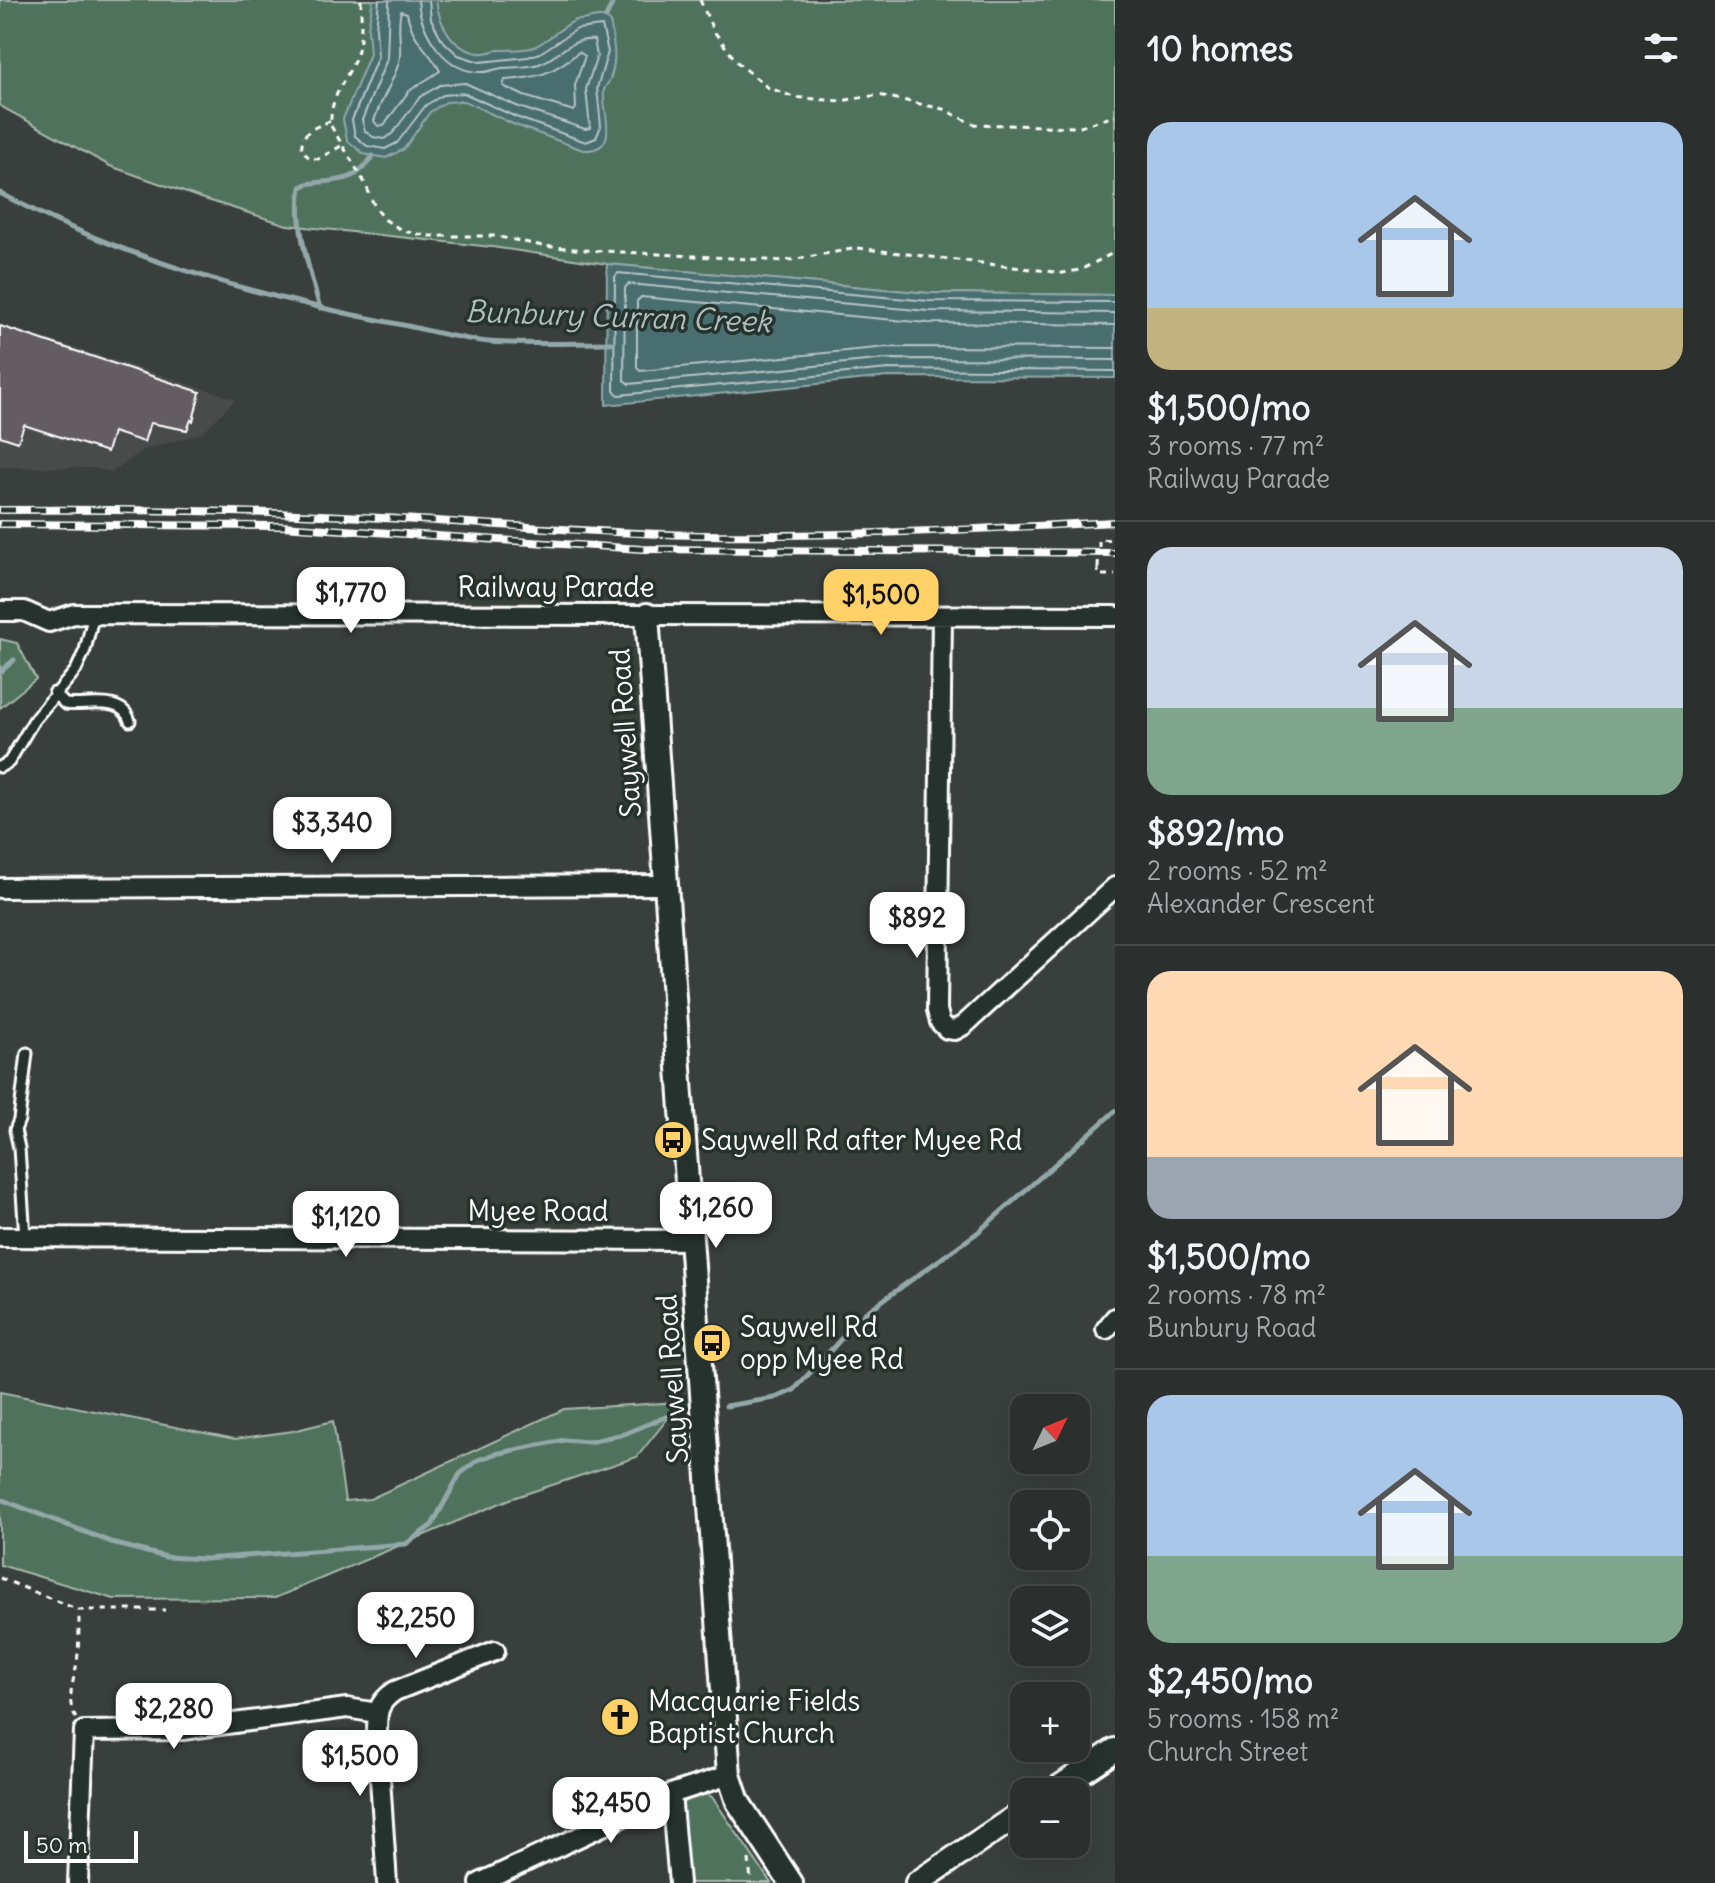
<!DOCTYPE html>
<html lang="en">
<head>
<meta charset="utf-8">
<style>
  :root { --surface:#2b2f2e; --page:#373b3a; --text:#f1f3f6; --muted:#a6a9aa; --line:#474a4a; --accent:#ffd166 }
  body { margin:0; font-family:Delius,sans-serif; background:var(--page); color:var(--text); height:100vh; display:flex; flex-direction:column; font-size:30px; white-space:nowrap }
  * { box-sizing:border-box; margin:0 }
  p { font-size:26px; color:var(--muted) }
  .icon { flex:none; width:44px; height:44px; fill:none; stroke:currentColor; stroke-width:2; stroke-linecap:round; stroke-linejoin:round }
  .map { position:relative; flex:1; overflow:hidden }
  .side { display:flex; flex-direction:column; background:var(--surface); width:600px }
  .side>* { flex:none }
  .needle { width:52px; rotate:47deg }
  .controls { position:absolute; left:1010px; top:1394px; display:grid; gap:16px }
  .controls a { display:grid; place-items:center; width:80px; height:80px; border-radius:16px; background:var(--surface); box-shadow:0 8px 32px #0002,0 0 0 2px var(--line); font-size:40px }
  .scale { position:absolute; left:24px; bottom:20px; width:114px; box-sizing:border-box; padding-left:8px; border:4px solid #fff; border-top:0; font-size:22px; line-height:28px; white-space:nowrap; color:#fff; -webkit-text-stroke:6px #26332d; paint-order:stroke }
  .price { position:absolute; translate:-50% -68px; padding:0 18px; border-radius:16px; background:#fff; color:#222; font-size:26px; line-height:52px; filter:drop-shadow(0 2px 4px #0008) }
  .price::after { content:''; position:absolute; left:50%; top:48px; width:24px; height:18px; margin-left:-12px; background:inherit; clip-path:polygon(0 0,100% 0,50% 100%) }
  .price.selected { background:var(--accent); color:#111 }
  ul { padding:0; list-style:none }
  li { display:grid; align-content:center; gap:16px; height:424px; padding:0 32px }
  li+li { border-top:2px solid var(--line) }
  li span { display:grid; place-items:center; height:248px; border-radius:24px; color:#555 }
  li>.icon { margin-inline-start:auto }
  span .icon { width:144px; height:144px; fill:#fffc; stroke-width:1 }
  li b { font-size:34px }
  h2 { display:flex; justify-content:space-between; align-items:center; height:96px; padding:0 32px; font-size:34px }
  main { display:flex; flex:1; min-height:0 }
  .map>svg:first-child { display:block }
  .built { fill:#4a4c4c }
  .green { fill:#50725d; stroke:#a8b8ae; stroke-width:2 }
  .water { fill:#4a6e70; stroke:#92a8a9; stroke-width:2 }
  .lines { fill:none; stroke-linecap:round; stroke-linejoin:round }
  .shore { stroke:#b7c5c6; stroke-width:2 }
  .stream { stroke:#92a8a9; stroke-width:5 }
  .building { fill:#645c63; stroke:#fff; stroke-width:2 }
  .service-casing { stroke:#fff; stroke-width:15 }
  .minor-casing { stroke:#fff; stroke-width:24 }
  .tertiary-casing { stroke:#fff; stroke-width:28 }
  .path { stroke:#fff; stroke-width:3; stroke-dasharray:6 6; stroke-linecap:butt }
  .service { stroke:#26332d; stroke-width:9 }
  .minor { stroke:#26332d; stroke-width:18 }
  .tertiary { stroke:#26332d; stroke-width:22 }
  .rail-casing { stroke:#fff; stroke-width:8 }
  .rail { stroke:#26332d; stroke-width:5; stroke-dasharray:15; stroke-linecap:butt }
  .path-bridge { stroke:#fff; stroke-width:3; stroke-dasharray:6 6; stroke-linecap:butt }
  .labels { text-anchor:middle; stroke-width:7; stroke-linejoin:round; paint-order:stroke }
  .street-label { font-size:28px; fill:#fff; stroke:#26332d }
  .poi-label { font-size:28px; fill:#fff; stroke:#26332d; text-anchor:start }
  .water-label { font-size:30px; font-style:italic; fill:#aebebf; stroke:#26332d }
</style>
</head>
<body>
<main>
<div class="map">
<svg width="1115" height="1883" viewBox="0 0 1115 1883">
  <rect width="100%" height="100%" fill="#393f3d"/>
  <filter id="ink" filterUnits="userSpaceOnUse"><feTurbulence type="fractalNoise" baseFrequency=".0125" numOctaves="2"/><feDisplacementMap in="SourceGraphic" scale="16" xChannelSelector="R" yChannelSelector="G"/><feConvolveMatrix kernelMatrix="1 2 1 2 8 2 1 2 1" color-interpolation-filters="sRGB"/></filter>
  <g filter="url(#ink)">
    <!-- built -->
    <path class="built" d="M 0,324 L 236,399 L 202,433 L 143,450 L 112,472 L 91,468 L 0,467 Z"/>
    <!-- green -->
    <path class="green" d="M 0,0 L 1115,0 L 1115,295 L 929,293 L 607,264 L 492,247 L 287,225 L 198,197 L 110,166 L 0,106 Z
      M 0,639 L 17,643 L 36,679 L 0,708 Z
      M 0,1392 L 235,1439 L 293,1431 L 333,1421 L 345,1501 L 370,1499 L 564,1409 L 681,1402 L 637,1457 L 510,1499 L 275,1598 L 114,1599 L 0,1565 Z
      M 703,1793 L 712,1797 L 771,1883 L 683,1883 L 679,1808 L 687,1797 Z"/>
    <!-- water -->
    <path class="water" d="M 373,0 L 436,0 C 439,24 453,50 479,53 C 485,54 491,51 497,50 C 510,49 523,51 534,47 C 549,40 561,27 576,20 C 585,21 600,14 606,18 C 612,21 611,29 612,35 C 615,51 616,63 610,79 C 609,83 605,86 604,90 C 601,110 623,152 583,150 L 513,124 L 464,101 L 446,102 L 430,112 L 404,149 L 386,158 L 364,154 L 347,140 L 343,119 L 370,54 L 368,28 Z
      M 607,264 L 929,293 L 1115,295 L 1115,378 L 888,377 L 606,405 Z"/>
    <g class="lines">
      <!-- shore -->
      <path class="shore" d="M 379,0 L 376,28 L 378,56 L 352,120 L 355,136 L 367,146 L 385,149 L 397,143 L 426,105 L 443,95 L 464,93 L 516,117 L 586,142 L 596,138 L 601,126 L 597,88 L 608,52 L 602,26 L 577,29 L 540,53 L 528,57 L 480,62 L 458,55 L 442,40 L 431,19 L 429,0
        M 389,0 L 387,59 L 362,120 L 365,131 L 373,137 L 384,139 L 392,134 L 420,97 L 440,85 L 465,83 L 519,107 L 585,129 L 590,128 L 586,89 L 597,56 L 594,40 C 567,38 562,56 539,64 C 526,68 514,67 502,68 C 495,69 489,72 483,72 C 446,74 420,32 418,0
        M 401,11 L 407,13 C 413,43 428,48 440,71 L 409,91 L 384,125 L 378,126 L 374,121 C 380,101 393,83 399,62 C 403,46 396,28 401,11 Z
        M 579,52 L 585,56 L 575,85 L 576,108 L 574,111 L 524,96 L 503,86 L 505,80 C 539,78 553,73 579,52 Z
        M 1115,302 L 929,301 L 618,273 L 615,277 L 614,391 L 619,395 L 888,369 L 1115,371
        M 1115,313 L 928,311 L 628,284 L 625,288 L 624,380 L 629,384 L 887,359 L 1115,360
        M 1115,325 L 928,323 L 641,297 L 637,301 L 637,367 L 640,371 L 887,347 L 1115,348"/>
      <!-- stream -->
      <path class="stream" d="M 606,17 L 614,0
        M 0,193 C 120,258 259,297 393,323 C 424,329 457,339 489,342 C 529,345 570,343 611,343
        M 320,308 C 310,272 294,224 301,187 L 307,184 C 338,179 353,185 373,156
        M 0,672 L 14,660
        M 726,1406 L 775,1398 L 794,1390 L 865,1313 L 977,1233 L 1115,1111
        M 0,1499 L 116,1544 L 166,1557 L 205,1559 L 406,1544 L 432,1525 L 460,1474 L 478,1460 L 495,1454 L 564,1440 L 589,1442 L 624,1434 L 680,1411"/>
    </g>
    <!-- building -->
    <path class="building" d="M 0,326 L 200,392 L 193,421 L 191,420 L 187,430 L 150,423 L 144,442 L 113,432 L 107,452 L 24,425 L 18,442 L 0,436 Z"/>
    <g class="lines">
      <defs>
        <path id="service" d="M 54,693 L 65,704 C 86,707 122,695 130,721
          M 0,767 L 9,762 L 34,720 L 76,670 L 85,650 L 94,614
          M 25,1237 L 19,1148 L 15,1130 L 19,1120 L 27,1053"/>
        <path id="minor" d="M 0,611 L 24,611 L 49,622 L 74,614 L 1115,616
          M 942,616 L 937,1010 L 940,1022 L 947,1029 L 955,1030 L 964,1025 L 1115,887
          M 0,888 L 665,885
          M 0,1237 L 692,1240
          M 1106,1329 L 1115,1318
          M 671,1794 L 679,1883
          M 78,1883 L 84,1731 L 182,1730 L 347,1708 L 377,1713
          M 387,1883 L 377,1734 C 377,1712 377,1703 395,1691 L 495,1651
          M 480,1883 L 671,1794 L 729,1775"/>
        <path id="tertiary" d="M 647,615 L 729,1775 L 738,1802 L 791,1883
          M 1052,1792 L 1115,1750
          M 917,1883 L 1024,1811"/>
      </defs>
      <!-- service casing -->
      <use href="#service" class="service-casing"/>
      <!-- minor casing -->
      <use href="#minor" class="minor-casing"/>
      <!-- tertiary casing -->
      <use href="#tertiary" class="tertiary-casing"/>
      <!-- path -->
      <path class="path" d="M 361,0 C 361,17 362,34 358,50 C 350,79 329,92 331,126 L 365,183 L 374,205 L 384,219 L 403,231 L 428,236 L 495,236 L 543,246 L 586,250 L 785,261 L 858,248 L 1063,273 L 1080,270 L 1115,252
        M 700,0 L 713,30 L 737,62 L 767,87 L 793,97 L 840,101 L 879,95 L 943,109 L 973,124 L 1077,127 L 1115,116
        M 330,121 C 316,127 300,131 302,149 L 309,158 L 318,159 L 341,146
        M 1099,547 L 1099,539 L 1115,540
        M 1098,567 L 1098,575 L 1115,575
        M 0,1578 L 79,1610 L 165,1610
        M 76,1718 C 65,1702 74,1680 77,1663 C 79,1646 79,1629 79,1612
        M 749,1859 L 751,1883"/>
      <!-- service -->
      <use href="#service" class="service"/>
      <!-- minor -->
      <use href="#minor" class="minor"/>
      <!-- tertiary -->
      <use href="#tertiary" class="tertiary"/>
      <defs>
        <path id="rail" d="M 0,510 C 127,509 255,511 382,518 C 489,523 596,534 703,535 C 840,537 978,529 1115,522
          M 0,524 L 281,526 L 642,549 L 1115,553"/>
      </defs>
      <!-- rail casing -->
      <use href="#rail" class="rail-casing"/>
      <!-- rail -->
      <use href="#rail" class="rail"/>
      <!-- path-bridge -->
      <path class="path-bridge" d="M 1098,567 L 1099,547"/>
    </g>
  </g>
  <!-- icons -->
  <defs>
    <symbol id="bus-disc" viewBox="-11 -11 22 22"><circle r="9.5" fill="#ffd166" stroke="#26332d"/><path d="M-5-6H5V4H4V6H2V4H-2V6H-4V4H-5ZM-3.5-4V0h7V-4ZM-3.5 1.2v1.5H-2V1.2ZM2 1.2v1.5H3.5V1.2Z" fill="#111"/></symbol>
    <symbol id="church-disc" viewBox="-11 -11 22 22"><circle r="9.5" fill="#ffd166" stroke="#26332d"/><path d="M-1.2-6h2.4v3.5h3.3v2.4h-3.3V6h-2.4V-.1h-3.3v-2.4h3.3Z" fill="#111"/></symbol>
  </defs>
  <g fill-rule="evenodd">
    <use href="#bus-disc" x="651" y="1118" width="44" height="44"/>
    <use href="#bus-disc" x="690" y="1321" width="44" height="44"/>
    <use href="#church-disc" x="598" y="1695" width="44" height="44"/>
  </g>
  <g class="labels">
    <!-- street labels -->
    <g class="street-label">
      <text x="556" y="597">Railway Parade</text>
      <text transform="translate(625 733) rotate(-94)" y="10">Saywell Road</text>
      <text x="538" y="1221">Myee Road</text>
      <text transform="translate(672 1379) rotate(-94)" y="10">Saywell Road</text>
    </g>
    <!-- poi labels -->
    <g class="poi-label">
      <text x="701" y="1150">Saywell Rd after Myee Rd</text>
      <text x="740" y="1337">Saywell Rd<tspan x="740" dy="32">opp Myee Rd</tspan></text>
      <text x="648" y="1711">Macquarie Fields<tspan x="648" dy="32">Baptist Church</tspan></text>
    </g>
    <!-- water labels -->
    <g class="water-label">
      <text transform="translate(618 317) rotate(2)" y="10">Bunbury Curran Creek</text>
    </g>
  </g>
</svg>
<div class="controls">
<a><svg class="needle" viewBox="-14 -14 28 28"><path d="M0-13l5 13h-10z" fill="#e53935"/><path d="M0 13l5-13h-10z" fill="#a6a9aa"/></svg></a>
<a><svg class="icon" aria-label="locate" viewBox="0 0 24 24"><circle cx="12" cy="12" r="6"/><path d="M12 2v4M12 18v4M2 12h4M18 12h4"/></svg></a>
<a><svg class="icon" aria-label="layers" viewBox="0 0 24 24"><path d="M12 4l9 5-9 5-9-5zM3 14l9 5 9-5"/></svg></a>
<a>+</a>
<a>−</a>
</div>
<div class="scale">50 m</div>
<b class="price" style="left:351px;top:635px">$1,770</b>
<b class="price selected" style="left:881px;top:637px">$1,500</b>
<b class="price" style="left:332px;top:865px">$3,340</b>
<b class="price" style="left:917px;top:960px">$892</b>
<b class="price" style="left:716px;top:1250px">$1,260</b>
<b class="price" style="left:346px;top:1259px">$1,120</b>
<b class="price" style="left:416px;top:1660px">$2,250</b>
<b class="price" style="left:174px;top:1751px">$2,280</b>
<b class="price" style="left:360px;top:1798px">$1,500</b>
<b class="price" style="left:611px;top:1845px">$2,450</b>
</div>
<section class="side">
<h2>10 homes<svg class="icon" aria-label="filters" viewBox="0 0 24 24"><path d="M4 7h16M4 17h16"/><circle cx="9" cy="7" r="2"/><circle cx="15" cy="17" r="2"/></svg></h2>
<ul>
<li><span style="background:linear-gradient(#a9c7e8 75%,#c2b280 0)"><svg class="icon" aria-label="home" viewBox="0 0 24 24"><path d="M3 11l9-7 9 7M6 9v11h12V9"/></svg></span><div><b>$1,500/mo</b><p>3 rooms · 77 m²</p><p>Railway Parade</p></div></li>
<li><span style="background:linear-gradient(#c9d6e8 65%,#7fa58c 0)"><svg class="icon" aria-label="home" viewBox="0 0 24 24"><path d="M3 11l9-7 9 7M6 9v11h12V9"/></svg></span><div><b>$892/mo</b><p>2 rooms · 52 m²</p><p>Alexander Crescent</p></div></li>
<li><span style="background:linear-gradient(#ffd9b3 75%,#9aa5b1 0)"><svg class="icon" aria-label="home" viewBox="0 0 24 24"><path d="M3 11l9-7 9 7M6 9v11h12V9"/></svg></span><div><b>$1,500/mo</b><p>2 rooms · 78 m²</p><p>Bunbury Road</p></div></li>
<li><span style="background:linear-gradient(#a9c7e8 65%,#7fa58c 0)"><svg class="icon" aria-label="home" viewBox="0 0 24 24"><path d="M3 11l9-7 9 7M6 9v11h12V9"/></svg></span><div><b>$2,450/mo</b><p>5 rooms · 158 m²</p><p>Church Street</p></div></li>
</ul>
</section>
</main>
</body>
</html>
